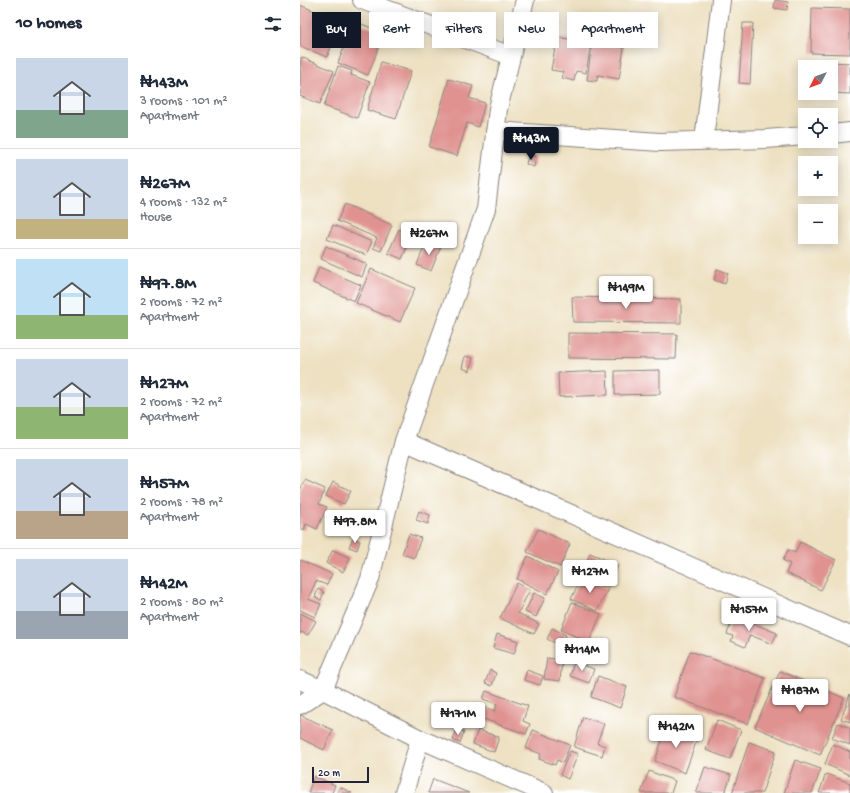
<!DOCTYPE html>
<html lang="en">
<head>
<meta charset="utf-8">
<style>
  :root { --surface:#fff; --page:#f2f2f3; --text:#1f2937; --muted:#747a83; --line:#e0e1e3; --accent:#111827 }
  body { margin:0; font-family:"Gochi Hand",sans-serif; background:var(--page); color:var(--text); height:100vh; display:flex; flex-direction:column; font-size:15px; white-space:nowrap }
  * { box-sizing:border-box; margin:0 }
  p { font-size:13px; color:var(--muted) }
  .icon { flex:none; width:22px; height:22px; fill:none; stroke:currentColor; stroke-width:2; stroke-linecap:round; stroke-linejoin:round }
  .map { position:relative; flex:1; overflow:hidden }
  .side { display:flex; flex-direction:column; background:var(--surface); width:300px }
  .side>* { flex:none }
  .top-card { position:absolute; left:12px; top:12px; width:380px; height:36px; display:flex; gap:8px }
  .needle { width:26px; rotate:228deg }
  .tools { position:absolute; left:498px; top:60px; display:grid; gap:8px }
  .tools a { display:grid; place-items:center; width:40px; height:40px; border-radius:0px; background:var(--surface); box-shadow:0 2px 10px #0003; font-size:20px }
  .scale { position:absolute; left:12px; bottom:10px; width:57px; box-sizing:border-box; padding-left:4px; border:2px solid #22223b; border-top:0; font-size:11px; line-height:14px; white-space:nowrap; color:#22223b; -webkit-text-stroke:3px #fff; paint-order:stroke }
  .price { position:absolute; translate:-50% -34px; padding:0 9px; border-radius:4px; background:#fff; color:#222; font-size:13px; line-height:26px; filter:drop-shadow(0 1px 2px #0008) }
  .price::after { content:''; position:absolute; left:50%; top:24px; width:12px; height:9px; margin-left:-6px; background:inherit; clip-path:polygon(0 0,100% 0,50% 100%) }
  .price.selected { background:var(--accent); color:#fff }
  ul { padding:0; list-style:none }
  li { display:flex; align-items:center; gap:12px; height:100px; padding:0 16px }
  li+li { border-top:1px solid var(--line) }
  li span { display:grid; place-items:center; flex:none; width:112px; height:80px; border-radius:0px; color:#555 }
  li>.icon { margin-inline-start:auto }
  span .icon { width:48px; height:48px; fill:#fffc; stroke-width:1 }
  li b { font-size:17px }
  h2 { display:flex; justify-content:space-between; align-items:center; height:48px; padding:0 16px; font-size:17px }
  .chip { padding:0 14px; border-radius:0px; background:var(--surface); box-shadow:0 2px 10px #0003; font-size:14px; line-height:36px }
  .chip.selected { background:var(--accent); color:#fff }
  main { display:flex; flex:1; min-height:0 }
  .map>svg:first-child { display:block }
  .building { fill:#df928f }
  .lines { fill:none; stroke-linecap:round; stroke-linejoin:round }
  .minor-casing { stroke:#88827e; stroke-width:20 }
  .minor { stroke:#fff; stroke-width:18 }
</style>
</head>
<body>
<main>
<section class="side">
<h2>10 homes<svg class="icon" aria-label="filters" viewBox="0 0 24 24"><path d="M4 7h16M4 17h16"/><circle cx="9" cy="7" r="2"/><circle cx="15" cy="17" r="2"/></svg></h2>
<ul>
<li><span style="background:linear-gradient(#c9d6e8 65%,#7fa58c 0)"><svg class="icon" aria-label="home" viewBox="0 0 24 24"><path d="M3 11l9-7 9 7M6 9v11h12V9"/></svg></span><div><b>₦143M</b><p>3 rooms · 101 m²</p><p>Apartment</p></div></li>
<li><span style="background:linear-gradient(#c9d6e8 75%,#c2b280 0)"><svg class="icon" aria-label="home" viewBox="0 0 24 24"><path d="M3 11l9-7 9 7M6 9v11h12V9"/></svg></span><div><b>₦267M</b><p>4 rooms · 132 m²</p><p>House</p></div></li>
<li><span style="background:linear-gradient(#bfe0f5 70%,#8fb573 0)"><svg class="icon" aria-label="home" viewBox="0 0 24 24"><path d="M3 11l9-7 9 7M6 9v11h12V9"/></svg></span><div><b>₦97.8M</b><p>2 rooms · 72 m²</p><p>Apartment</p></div></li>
<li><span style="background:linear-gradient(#c9d6e8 60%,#8fb573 0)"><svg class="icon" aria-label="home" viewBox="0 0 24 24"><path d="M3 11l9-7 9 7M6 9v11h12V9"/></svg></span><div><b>₦127M</b><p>2 rooms · 72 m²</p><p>Apartment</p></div></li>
<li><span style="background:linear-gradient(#c9d6e8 65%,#b9a48a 0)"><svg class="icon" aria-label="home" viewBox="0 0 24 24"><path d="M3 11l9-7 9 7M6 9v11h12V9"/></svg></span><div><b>₦157M</b><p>2 rooms · 78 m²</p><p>Apartment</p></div></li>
<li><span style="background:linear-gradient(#c9d6e8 65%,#9aa5b1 0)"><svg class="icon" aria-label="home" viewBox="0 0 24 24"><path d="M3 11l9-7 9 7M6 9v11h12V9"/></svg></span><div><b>₦142M</b><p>2 rooms · 80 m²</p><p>Apartment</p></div></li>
</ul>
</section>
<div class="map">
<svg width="550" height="793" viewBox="0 0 550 793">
  <rect width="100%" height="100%" fill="#fff"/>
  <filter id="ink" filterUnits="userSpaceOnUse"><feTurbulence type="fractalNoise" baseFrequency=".025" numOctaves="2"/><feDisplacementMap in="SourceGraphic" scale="8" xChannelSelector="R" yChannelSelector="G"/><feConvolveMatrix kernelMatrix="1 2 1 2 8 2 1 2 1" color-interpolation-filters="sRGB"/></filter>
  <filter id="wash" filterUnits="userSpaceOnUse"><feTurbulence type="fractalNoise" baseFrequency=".012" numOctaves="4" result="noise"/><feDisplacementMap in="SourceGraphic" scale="16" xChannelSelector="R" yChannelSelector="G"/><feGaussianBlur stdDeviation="0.9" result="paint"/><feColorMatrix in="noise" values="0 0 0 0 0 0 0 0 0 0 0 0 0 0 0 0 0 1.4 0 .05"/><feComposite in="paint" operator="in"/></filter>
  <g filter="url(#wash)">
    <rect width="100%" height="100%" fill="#eee1c2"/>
    <g id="blocks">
      <!-- building -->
      <path class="building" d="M 475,0 L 488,2 L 487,10 L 474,8 Z
        M 0,5 L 41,22 L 27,57 L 0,46 Z
        M 512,8 L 550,9 L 550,54 L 511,53 Z
        M 54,21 L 84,33 L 68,75 L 38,63 Z
        M 443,23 L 453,23 L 450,84 L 439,83 Z
        M 257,37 L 291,43 L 286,73 L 276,71 L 274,81 L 262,78 L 263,72 L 251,70 Z
        M 292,43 L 324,48 L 319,79 L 298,75 L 297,81 L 287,80 Z
        M 1,57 L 34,71 L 20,104 L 0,96 Z
        M 512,61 L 550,63 L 550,94 L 531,93 L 531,67 L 511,67 Z
        M 81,62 L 111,71 L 96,119 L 67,110 Z
        M 38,66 L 52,71 L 51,75 L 70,82 L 57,118 L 24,106 Z
        M 149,79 L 173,86 L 169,98 L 185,103 L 178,127 L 167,123 L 157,156 L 129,147 Z
        M 229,154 L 236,157 L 234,167 L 226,164 Z
        M 45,204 L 92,225 L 81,251 L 73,248 L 77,238 L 37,221 Z
        M 33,225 L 72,242 L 66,255 L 27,239 Z
        M 99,229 L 112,235 L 102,259 L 88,253 Z
        M 127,240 L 141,246 L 131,271 L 117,265 Z
        M 26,246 L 67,264 L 62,277 L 21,259 Z
        M 19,267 L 61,285 L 54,301 L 13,283 Z
        M 71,269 L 115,288 L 100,322 L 56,303 Z
        M 417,269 L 428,273 L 425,284 L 414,280 Z
        M 272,297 L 381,299 L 381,323 L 273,322 Z
        M 268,333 L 377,334 L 376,359 L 268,358 Z
        M 165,356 L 173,358 L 170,371 L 162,368 Z
        M 360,370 L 360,394 L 315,395 L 315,371 Z
        M 307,371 L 308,395 L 259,397 L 258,373 Z
        M 5,480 L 25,489 L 19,504 L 27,507 L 17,529 L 6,524 L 4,530 L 0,528 L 0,490 Z
        M 33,482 L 51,491 L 44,504 L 26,496 Z
        M 119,511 L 130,515 L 128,524 L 116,520 Z
        M 238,529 L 270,544 L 260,567 L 227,552 Z
        M 109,534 L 121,538 L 114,558 L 102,554 Z
        M 53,538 L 60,541 L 57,550 L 49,547 Z
        M 500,542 L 536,560 L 521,590 L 486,573 L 490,564 L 483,560 L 488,550 L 495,553 Z
        M 33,550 L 50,558 L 43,572 L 26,563 Z
        M 290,553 L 318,565 L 309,586 L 281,574 Z
        M 228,556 L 258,572 L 247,594 L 217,579 Z
        M 0,560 L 32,574 L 27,585 L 16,581 L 8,599 L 21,604 L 15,617 L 0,610 Z
        M 282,577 L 308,589 L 297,611 L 271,599 Z
        M 217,583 L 230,590 L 218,613 L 239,624 L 234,634 L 200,618 Z
        M 18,589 L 24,592 L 21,600 L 15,597 Z
        M 234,593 L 245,598 L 236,617 L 225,612 Z
        M 272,602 L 301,614 L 283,657 L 274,653 L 280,638 L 261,630 Z
        M 0,613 L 16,621 L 8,635 L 1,632 L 0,634 Z
        M 434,616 L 477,633 L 472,644 L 450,635 L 445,647 L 431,641 L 433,636 L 427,634 Z
        M 252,628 L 266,635 L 261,646 L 247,639 Z
        M 197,634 L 218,641 L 214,654 L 193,648 Z
        M 390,651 L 465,678 L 448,724 L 374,697 Z
        M 247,658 L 262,660 L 260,681 L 244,679 Z
        M 274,662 L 294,669 L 289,683 L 270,676 Z
        M 190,670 L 196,673 L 192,686 L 185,683 Z
        M 227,670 L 243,676 L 240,685 L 224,680 Z
        M 480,671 L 544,698 L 520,755 L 455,727 Z
        M 298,676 L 327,687 L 320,708 L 291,697 Z
        M 186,691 L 228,706 L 223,721 L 230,724 L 226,734 L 172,715 L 176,704 L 195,711 L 197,704 L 183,699 Z
        M 550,694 L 550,722 L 541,719 Z
        M 0,715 L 33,730 L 24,750 L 0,738 Z
        M 283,717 L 304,724 L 297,743 L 305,746 L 302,756 L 274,747 Z
        M 417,720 L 441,730 L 430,759 L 406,750 Z
        M 538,723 L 550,728 L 550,745 L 532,738 Z
        M 367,726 L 398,737 L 385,773 L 355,761 Z
        M 157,729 L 164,732 L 160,743 L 153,740 Z
        M 178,730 L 199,737 L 194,752 L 173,744 Z
        M 233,730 L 270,745 L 263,763 L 257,760 L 255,765 L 239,759 L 241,754 L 226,748 Z
        M 449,742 L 476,751 L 462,793 L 432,793 Z
        M 533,744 L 550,752 L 550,775 L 525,764 Z
        M 270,751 L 278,754 L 268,779 L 260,775 Z
        M 495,760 L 521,769 L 512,793 L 484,793 Z
        M 405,767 L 431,775 L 425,793 L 396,793 Z
        M 349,771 L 375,781 L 371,793 L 341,793 Z
        M 526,774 L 550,783 L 550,793 L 519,793 Z
        M 14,776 L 35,785 L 32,793 L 8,793 Z
        M 133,779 L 169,793 L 128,793 Z
        M 40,787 L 52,793 L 37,793 Z"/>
    </g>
  </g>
  <g filter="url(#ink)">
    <use href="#blocks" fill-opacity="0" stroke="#88827e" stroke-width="1"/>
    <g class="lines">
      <defs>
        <path id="minor" d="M 62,0 L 211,56
          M 195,131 L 360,142 L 466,139 L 505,136
          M 531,134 L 550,132
          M 404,140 L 421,0
          M 104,441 L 550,636
          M 0,680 L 23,690 L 120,739 L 244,793
          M 0,705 L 23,690 L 70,579 L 104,441 L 186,209 L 198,109 L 225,0
          M 104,793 L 120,739"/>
      </defs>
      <!-- minor casing -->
      <use href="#minor" class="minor-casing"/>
      <!-- minor -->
      <use href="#minor" class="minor"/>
    </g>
  </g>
</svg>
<div class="tools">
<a><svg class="needle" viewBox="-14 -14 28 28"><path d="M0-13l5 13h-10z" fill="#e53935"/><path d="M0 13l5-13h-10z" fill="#747a83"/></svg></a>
<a><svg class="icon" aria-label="locate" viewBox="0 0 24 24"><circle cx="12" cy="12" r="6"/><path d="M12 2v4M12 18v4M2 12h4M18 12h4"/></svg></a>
<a>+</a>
<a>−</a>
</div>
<div class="scale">20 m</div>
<b class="price selected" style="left:231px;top:161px">₦143M</b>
<b class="price" style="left:129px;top:256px">₦267M</b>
<b class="price" style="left:326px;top:310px">₦149M</b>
<b class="price" style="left:55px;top:544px">₦97.8M</b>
<b class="price" style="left:290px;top:594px">₦127M</b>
<b class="price" style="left:449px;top:632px">₦157M</b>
<b class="price" style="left:282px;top:672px">₦114M</b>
<b class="price" style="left:500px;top:713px">₦187M</b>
<b class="price" style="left:158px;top:736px">₦171M</b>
<b class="price" style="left:376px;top:749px">₦142M</b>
<div class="top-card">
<a class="chip selected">Buy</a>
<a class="chip">Rent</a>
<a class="chip">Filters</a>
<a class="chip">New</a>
<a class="chip">Apartment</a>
</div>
</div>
</main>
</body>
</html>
